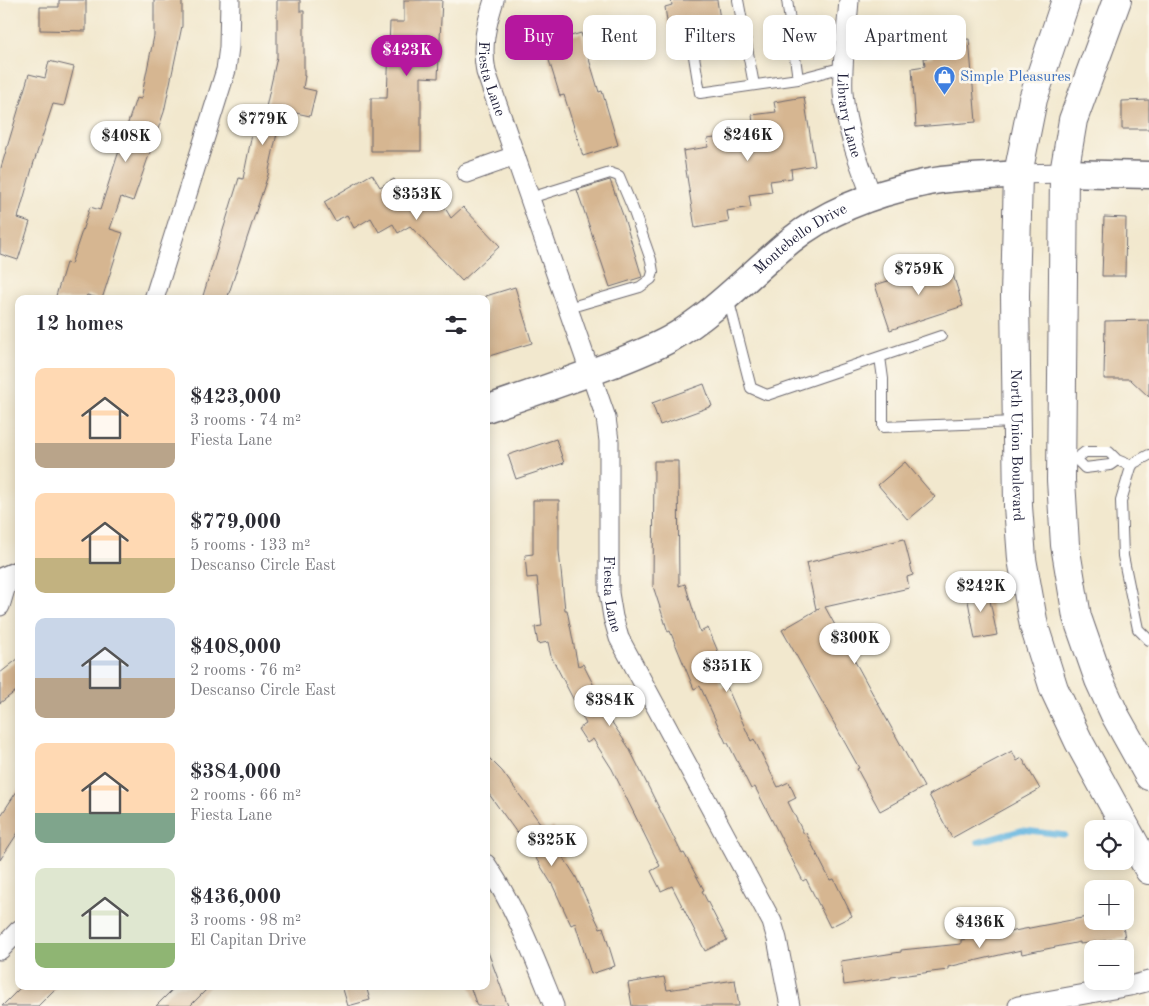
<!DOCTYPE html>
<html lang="en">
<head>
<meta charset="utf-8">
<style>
  :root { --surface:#fff; --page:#f2f2f3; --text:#2b2b33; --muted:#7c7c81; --accent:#b5179e }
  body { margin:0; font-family:"Old Standard TT",serif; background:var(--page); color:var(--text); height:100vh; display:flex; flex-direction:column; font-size:19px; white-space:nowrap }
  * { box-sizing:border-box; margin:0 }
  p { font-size:16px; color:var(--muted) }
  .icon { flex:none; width:28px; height:28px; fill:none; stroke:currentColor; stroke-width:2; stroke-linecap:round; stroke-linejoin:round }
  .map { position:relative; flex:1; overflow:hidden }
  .details { position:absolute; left:15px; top:295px; width:475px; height:695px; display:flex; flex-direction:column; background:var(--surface); border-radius:10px; box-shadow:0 2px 12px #0003 }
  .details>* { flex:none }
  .hud { position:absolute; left:505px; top:15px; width:475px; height:45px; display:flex; gap:10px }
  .fabs { position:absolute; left:1084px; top:820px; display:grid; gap:10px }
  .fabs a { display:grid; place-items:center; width:50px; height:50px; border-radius:10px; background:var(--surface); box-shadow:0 2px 12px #0003; font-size:25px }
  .price { position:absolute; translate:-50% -42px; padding:0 11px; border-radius:18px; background:#fff; color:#222; font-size:16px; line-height:32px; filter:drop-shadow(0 1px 2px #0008) }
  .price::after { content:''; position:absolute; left:50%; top:30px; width:15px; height:11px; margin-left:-8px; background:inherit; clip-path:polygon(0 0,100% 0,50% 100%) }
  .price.on { background:var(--accent); color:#fff }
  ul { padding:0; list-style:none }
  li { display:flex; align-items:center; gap:15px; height:125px; padding:0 20px }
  li span { display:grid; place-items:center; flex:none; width:140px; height:100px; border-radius:10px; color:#555 }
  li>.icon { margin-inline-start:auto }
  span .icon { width:60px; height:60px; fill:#fffc; stroke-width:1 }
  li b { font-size:21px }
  h2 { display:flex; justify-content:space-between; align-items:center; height:60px; padding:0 20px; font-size:21px }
  .pill { padding:0 18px; border-radius:10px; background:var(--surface); box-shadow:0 2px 12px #0003; font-size:18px; line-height:45px }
  .pill.on { background:var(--accent); color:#fff }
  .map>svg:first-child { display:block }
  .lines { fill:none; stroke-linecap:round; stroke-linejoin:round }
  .stream { stroke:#65b6e0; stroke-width:5.5 }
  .building { fill:#d6b691 }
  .lane-casing { stroke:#6b676e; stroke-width:12 }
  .street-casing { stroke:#6b676e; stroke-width:21 }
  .secondary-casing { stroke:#6b676e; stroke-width:29 }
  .primary-casing { stroke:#6b676e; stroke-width:30 }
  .lane { stroke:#fff; stroke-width:10 }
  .street { stroke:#fff; stroke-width:19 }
  .secondary { stroke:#fff; stroke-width:26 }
  .primary { stroke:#fff; stroke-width:28 }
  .labels { text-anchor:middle; stroke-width:5; stroke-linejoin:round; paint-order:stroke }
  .shop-label { font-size:15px; fill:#366cbe; stroke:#fbf7ec; text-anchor:start }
  .street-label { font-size:15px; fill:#22223b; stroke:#fbf7ec }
</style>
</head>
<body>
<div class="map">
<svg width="1149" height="1006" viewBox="0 0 1149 1006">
  <rect width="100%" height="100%" fill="#fbf7ec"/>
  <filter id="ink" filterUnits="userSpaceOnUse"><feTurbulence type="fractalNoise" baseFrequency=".02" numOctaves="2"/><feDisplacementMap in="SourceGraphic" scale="10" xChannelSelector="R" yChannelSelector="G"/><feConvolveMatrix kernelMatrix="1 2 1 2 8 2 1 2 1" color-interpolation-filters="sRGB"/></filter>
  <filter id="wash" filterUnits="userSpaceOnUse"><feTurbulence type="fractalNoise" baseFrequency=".0096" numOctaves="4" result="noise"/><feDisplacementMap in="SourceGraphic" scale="20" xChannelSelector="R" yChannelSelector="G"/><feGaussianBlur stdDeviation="1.12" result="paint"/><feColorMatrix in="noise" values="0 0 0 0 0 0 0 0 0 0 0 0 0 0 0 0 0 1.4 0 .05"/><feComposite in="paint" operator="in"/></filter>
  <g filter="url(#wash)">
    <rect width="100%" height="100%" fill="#f2e8ce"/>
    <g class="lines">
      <!-- stream -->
      <path class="stream" d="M 978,842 L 1022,830 L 1065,835"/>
    </g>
    <g id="blocks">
      <!-- building -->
      <path class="building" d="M 59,0 L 86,0 L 86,31 L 40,30 L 40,7 L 59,7 Z
        M 154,0 L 182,0 L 182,26 L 164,112 L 133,201 L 121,197 L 110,229 L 123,233 L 102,299 L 87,295 L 85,299 L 55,299 L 66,263 L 71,264 L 90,207 L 100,210 L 136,98 L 141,99 L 154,36 Z
        M 277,0 L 300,0 L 300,11 L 304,11 L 304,76 L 305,76 L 303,88 L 316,91 L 310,116 L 282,110 L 268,175 L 227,299 L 202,299 L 239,178 L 243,179 L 255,119 L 263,121 L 277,57 Z
        M 404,0 L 442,0 L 438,78 L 421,77 L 421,151 L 371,151 L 371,98 L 387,98 L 390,22 L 404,22 Z
        M 671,0 L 717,0 L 720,19 L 668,28 L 665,7 L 672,5 Z
        M 581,33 L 599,92 L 602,91 L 618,145 L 583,156 L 564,95 L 560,96 L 544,44 Z
        M 969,39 L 976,122 L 916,127 L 912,68 L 925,66 L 924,58 L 933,57 L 932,42 Z
        M 49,61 L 74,67 L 64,106 L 53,104 L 33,165 L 18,218 L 30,222 L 18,260 L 0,254 L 0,171 L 29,74 L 45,78 Z
        M 804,97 L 815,165 L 791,169 L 792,178 L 770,181 L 772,192 L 749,195 L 751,207 L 727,211 L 729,222 L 695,228 L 683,151 L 708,147 L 707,139 L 731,136 L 729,127 L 753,123 L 752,115 L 776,112 L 774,102 Z
        M 1149,100 L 1149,129 L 1122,129 L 1122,101 Z
        M 372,174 L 380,187 L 394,179 L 402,192 L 417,183 L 425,197 L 435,191 L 451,218 L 463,207 L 500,246 L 462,281 L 410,226 L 398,233 L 393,224 L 379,232 L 371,218 L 354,228 L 347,215 L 335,221 L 324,202 Z
        M 610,180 L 624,218 L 642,277 L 610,287 L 577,190 Z
        M 1104,217 L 1126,218 L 1125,276 L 1102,276 Z
        M 949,262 L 963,306 L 890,330 L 875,285 Z
        M 515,287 L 532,343 L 486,357 L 486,296 Z
        M 1149,320 L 1149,397 L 1130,379 L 1104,379 L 1105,321 Z
        M 704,384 L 712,406 L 660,425 L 652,403 Z
        M 556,439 L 564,463 L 516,479 L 508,455 Z
        M 654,461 L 678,461 L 679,586 L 685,584 L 700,632 L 708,628 L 719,654 L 710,658 L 722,687 L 726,685 L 751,741 L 754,739 L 778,787 L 789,782 L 796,798 L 788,802 L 804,834 L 806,833 L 830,880 L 834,879 L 852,916 L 830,927 L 806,879 L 803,881 L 755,787 L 751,789 L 728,743 L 726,743 L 700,686 L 694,689 L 670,631 L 668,632 L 653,586 Z
        M 905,462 L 935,497 L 908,520 L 878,485 Z
        M 533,500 L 559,500 L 559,551 L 565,610 L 567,610 L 578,666 L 583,664 L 601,700 L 598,701 L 629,748 L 682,854 L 684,853 L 704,890 L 702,891 L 727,940 L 705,951 L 672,886 L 661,891 L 651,871 L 660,866 L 612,769 L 593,739 L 587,743 L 578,729 L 586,724 L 551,656 L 548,642 L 538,644 L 535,627 L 542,626 L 537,577 L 527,578 L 525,555 L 533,554 Z
        M 904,539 L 913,575 L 907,577 L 909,588 L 825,607 L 924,787 L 880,811 L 857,769 L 859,768 L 782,630 L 820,608 L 816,609 L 806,563 Z
        M 987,586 L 997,635 L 975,639 L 966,590 Z
        M 19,658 L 19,689 L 0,703 L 0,673 Z
        M 1012,751 L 1017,761 L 1022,758 L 1040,789 L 952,838 L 929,795 Z
        M 486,755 L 502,771 L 546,831 L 553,827 L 565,845 L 558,849 L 576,877 L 600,928 L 603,927 L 615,966 L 591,974 L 575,923 L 571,925 L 553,886 L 519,831 L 517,833 L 486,790 Z
        M 19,788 L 19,831 L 0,860 L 0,817 Z
        M 1092,916 L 1092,921 L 1122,921 L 1125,938 L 1080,944 L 1080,942 L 1022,954 L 1021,950 L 948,967 L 948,970 L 891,977 L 891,978 L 844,985 L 841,961 L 901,952 L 901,950 L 961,944 L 961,940 L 1009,929 L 1009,932 Z
        M 486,952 L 488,952 L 508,1006 L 477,1006 L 470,986 L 486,986 Z
        M 664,977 L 667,990 L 735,980 L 739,1006 L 632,1006 L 628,983 Z
        M 22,986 L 58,986 L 38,1006 L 2,1006 Z
        M 176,986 L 210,986 L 190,1006 L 156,1006 Z
        M 342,986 L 366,986 L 370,1000 L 348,1006 Z"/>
    </g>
  </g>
  <g filter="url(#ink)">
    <use href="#blocks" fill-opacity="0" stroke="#6b676e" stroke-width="1"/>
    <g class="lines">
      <defs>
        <path id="lane" d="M 738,0 L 754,85
          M 787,0 L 798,79 L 844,67
          M 691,38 L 700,93 L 798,79
          M 530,198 L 610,173 L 619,176 L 633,209 L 651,260 L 653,272 L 651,279 L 640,287 L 568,308
          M 728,298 L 751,388 L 767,395 L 941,336
          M 880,357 L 883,379 L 883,427 L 1016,422
          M 1149,455 L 1132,464 L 1121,501 L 1123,556 L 1138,629 L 1149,640
          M 1117,460 L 1110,465 L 1085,468 L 1076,459 L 1085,452 L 1109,452 L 1117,460 L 1132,466"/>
        <g id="street">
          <path id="s1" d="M 494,0 C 486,26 481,45 486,72 L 606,418 L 609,441 L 609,593 L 613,617 L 619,638 L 772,922 L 777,939 L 790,1006"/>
          <path id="s2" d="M 849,0 C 847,31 841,62 843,93 C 846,130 859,163 872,197"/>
          <path d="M 467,173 L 515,156"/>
          <path d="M 1018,174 L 1064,173"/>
          <path d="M 154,299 L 226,70 L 229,47 L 230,0"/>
          <path d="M 0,606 L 8,579"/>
          <path d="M 486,864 C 516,908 534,957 554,1006"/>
          <path d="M 0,950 L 19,930"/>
          <path d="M 1018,1006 L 1130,986 L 1149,981"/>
        </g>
        <g id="secondary">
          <path d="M 1064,173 L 1149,175"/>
          <path id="s3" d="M 486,409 C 527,395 568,381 608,366 C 629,358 650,350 670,339 C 715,313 750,274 790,241 C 828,210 876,193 924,183 C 955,176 987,177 1018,174"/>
          <path d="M 0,582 L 19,574"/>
        </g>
        <g id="primary">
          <path id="s4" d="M 1066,0 L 1033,99 L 1018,174 L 1015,296 L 1018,506 L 1022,559 L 1034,626 L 1054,689 L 1079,742 L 1149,870"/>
          <path d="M 1117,0 L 1073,120 L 1064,173 L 1061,480 L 1065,545 L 1077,617 L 1099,680 L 1115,715 L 1149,776"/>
        </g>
      </defs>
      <!-- lane casing -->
      <use href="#lane" class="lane-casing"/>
      <!-- street casing -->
      <use href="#street" class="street-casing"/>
      <!-- secondary casing -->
      <use href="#secondary" class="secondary-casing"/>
      <!-- primary casing -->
      <use href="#primary" class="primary-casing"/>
      <!-- lane -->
      <use href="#lane" class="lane"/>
      <!-- street -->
      <use href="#street" class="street"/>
      <!-- secondary -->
      <use href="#secondary" class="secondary"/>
      <!-- primary -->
      <use href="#primary" class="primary"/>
    </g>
  </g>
  <!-- icons -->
  <defs>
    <symbol id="shop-pin" viewBox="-11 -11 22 30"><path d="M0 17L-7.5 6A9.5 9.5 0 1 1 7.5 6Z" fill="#3f7fe0" stroke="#fbf7ec"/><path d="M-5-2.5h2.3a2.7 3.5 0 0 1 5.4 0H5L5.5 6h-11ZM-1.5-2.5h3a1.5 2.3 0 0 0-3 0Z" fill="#fff"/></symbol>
  </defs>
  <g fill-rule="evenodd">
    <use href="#shop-pin" x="932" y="64" width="25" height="34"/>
  </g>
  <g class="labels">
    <!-- shop labels -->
    <g class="shop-label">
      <text x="960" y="81">Simple Pleasures</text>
    </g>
    <!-- street labels -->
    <g class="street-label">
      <text dy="5" stroke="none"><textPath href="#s1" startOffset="81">Fiesta Lane</textPath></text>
      <text dy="5" stroke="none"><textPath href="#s2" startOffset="116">Library Lane</textPath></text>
      <text dy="5" stroke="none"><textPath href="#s3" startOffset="362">Montebello Drive</textPath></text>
      <text dy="5" stroke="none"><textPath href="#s4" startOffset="452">North Union Boulevard</textPath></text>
      <text dy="5" stroke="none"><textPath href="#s1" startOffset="616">Fiesta Lane</textPath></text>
    </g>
  </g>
</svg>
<div class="fabs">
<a><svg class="icon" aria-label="locate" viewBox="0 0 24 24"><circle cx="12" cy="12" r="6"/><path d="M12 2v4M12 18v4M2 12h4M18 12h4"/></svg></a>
<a>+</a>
<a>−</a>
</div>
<b class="price on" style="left:407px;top:77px">$423K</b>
<b class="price" style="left:263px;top:146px">$779K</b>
<b class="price" style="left:748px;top:162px">$246K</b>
<b class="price" style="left:126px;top:163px">$408K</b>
<b class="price" style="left:417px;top:221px">$353K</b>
<b class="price" style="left:919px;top:296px">$759K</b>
<b class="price" style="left:981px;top:613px">$242K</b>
<b class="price" style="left:855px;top:665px">$300K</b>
<b class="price" style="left:727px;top:693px">$351K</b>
<b class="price" style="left:610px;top:727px">$384K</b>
<b class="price" style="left:552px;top:867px">$325K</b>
<b class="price" style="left:980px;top:949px">$436K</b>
<div class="hud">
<a class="pill on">Buy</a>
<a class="pill">Rent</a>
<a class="pill">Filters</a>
<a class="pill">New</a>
<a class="pill">Apartment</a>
</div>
<section class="details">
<h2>12 homes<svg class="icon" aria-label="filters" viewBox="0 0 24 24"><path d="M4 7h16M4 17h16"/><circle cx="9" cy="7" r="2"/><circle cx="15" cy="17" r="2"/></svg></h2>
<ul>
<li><span style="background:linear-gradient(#ffd9b3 75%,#b9a48a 0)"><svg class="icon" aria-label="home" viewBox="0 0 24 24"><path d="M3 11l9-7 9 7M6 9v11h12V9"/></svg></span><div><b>$423,000</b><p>3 rooms · 74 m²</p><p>Fiesta Lane</p></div></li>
<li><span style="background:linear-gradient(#ffd9b3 65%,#c2b280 0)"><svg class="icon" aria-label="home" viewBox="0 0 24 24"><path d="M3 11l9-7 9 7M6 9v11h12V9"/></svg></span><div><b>$779,000</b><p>5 rooms · 133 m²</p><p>Descanso Circle East</p></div></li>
<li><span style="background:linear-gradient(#c9d6e8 60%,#b9a48a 0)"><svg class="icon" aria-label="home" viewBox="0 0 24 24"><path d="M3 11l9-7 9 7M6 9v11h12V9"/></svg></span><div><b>$408,000</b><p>2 rooms · 76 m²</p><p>Descanso Circle East</p></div></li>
<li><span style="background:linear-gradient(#ffd9b3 70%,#7fa58c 0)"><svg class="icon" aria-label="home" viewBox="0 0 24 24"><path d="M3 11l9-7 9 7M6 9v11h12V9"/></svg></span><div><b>$384,000</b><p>2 rooms · 66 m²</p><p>Fiesta Lane</p></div></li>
<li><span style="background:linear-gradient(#dfe7d0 75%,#8fb573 0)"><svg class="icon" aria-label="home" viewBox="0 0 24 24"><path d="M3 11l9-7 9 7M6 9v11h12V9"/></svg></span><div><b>$436,000</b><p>3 rooms · 98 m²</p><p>El Capitan Drive</p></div></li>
</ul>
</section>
</div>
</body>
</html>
